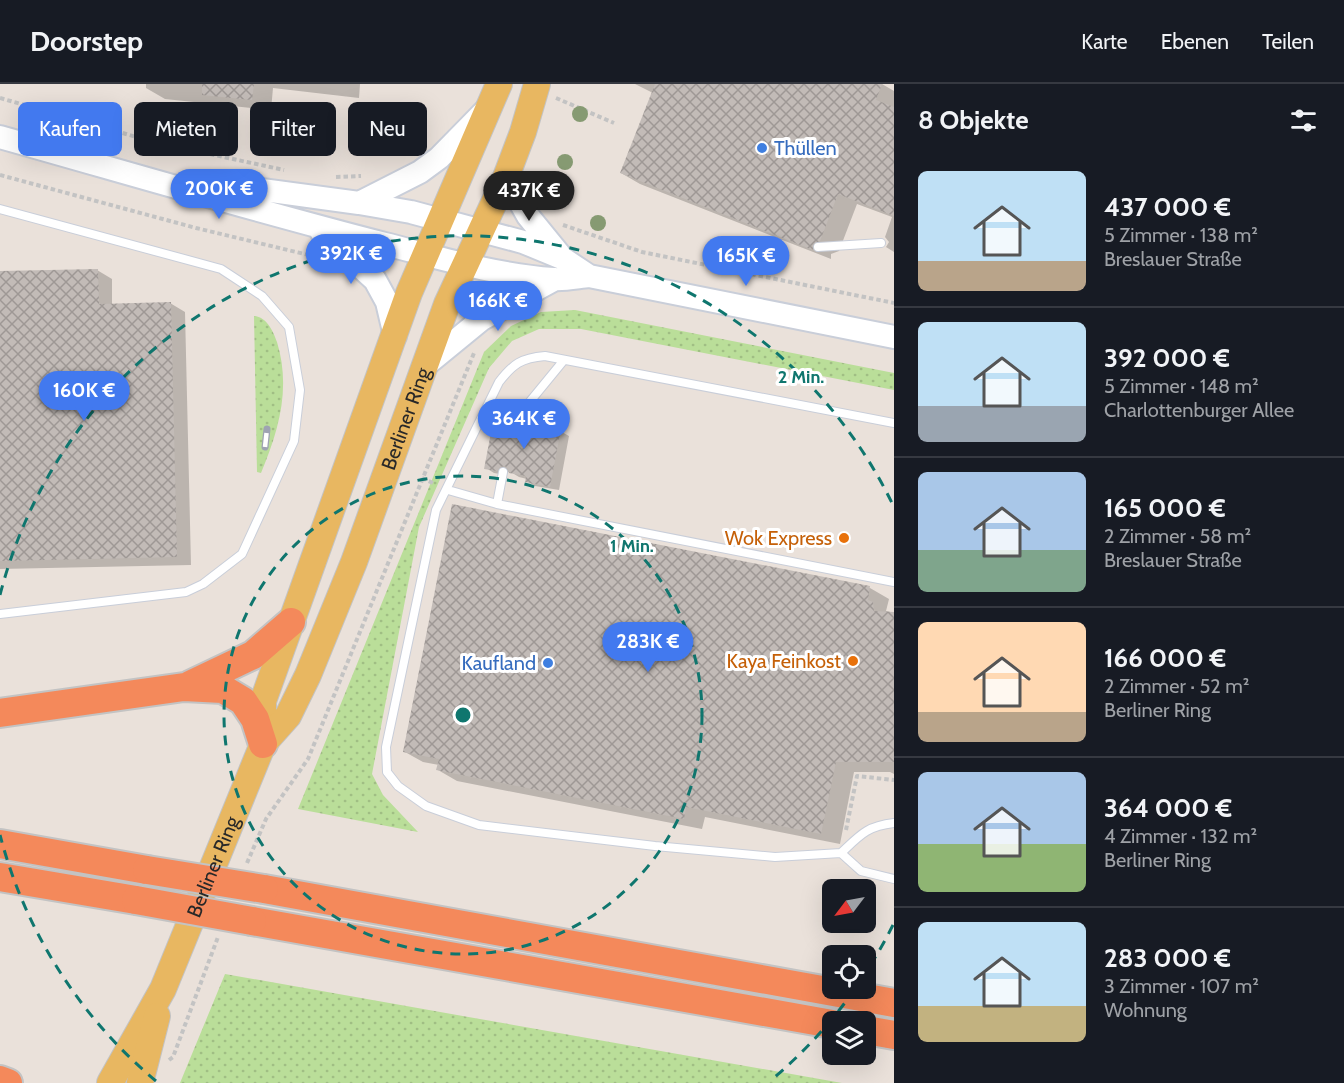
<!DOCTYPE html>
<html lang="de">
<head>
<meta charset="utf-8">
<style>
  :root { --surface:#171b24; --page:#242831; --text:#f1f3f6; --muted:#9ea1a6; --line:#363941; --accent:#4279ef }
  body { margin:0; font-family:Cabin,sans-serif; background:var(--page); color:var(--text); height:100vh; display:flex; flex-direction:column; font-size:22px; white-space:nowrap }
  * { box-sizing:border-box; margin:0 }
  p { font-size:20px; color:var(--muted) }
  .icon { flex:none; width:33px; height:33px; fill:none; stroke:currentColor; stroke-width:2; stroke-linecap:round; stroke-linejoin:round }
  .map { position:relative; flex:1; overflow:hidden }
  .details { display:flex; flex-direction:column; background:var(--surface); width:450px }
  .details>* { flex:none }
  .banner { position:absolute; left:18px; top:18px; width:570px; height:54px; display:flex; gap:12px }
  .needle { width:39px; rotate:238deg }
  .buttons { position:absolute; left:822px; top:795px; display:grid; gap:12px }
  .buttons a { display:grid; place-items:center; width:54px; height:54px; border-radius:9px; background:var(--surface); box-shadow:0 6px 24px #0002; font-size:30px }
  .price { position:absolute; translate:-50% -51px; padding:0 14px; border-radius:21px; background:var(--accent); color:#fff; font-size:20px; line-height:39px; filter:drop-shadow(0 2px 3px #0008) }
  .price::after { content:''; position:absolute; left:50%; top:36px; width:18px; height:14px; margin-left:-9px; background:inherit; clip-path:polygon(0 0,100% 0,50% 100%) }
  .price.on { background:#222; color:#fff }
  ul { padding:0; list-style:none }
  li { display:flex; align-items:center; gap:18px; height:150px; padding:0 24px }
  li+li { border-top:2px solid var(--line) }
  li span { display:grid; place-items:center; flex:none; width:168px; height:120px; border-radius:9px; color:#555 }
  li>.icon { margin-inline-start:auto }
  span .icon { width:72px; height:72px; fill:#fffc; stroke-width:1 }
  li b { font-size:26px }
  h2 { display:flex; justify-content:space-between; align-items:center; height:72px; padding:0 24px; font-size:26px }
  .pill { padding:0 21px; border-radius:9px; background:var(--surface); box-shadow:0 6px 24px #0002; font-size:21px; line-height:54px }
  .pill.on { background:var(--accent); color:#fff }
  header { display:flex; align-items:center; gap:36px; box-sizing:border-box; height:84px; padding:0 30px; background:var(--surface); border-bottom:2px solid var(--line) }
  header strong { font-size:28px }
  nav { display:flex; gap:33px; margin-inline-start:auto; font-size:21px }
  main { display:flex; flex:1; min-height:0 }
  .map>svg:first-child { display:block }
  .grass { fill:url(#grass-dots) }
  .shadow { fill:#0003 }
  .building { fill:url(#building-cross-hatch) }
  .lines { fill:none; stroke-linecap:round; stroke-linejoin:round }
  .lane-casing { stroke:#c9ced9; stroke-width:10 }
  .secondary-casing { stroke:#c9ced9; stroke-width:26 }
  .primary-casing { stroke:#c3c3c3; stroke-width:28 }
  .highway-casing { stroke:#c3c3c3; stroke-width:32 }
  .path { stroke:#c3c3c3; stroke-width:4; stroke-dasharray:4.5 3; stroke-linecap:butt }
  .lane { stroke:#fff; stroke-width:8 }
  .secondary { stroke:#fff; stroke-width:22 }
  .primary { stroke:#e8b761; stroke-width:26 }
  .highway { stroke:#f4895b; stroke-width:28 }
  .rail-casing { stroke:#9ea3b2; stroke-width:7 }
  .rail { stroke:#fff; stroke-width:4.5; stroke-dasharray:14; stroke-linecap:butt }
  .highway-bridge-casing { stroke:#c3c3c3; stroke-width:32; stroke-linecap:butt }
  .highway-bridge { stroke:#f4895b; stroke-width:28 }
  .tree { fill:#869a72 }
  .ring { fill:none; stroke:#0f766e; stroke-width:3; stroke-dasharray:10 8 }
  .shop-dot { fill:#3f7fe0; stroke:#fff; stroke-width:2 }
  .food-dot { fill:#e8710a; stroke:#fff; stroke-width:2 }
  .labels { text-anchor:middle; stroke-width:6; stroke-linejoin:round; paint-order:stroke }
  .shop-label { font-size:20px; fill:#366cbe; stroke:#fff; text-anchor:start }
  .street-label { font-size:20px; fill:#282828; stroke:#fff }
  .food-label { font-size:20px; fill:#c56008; stroke:#fff; text-anchor:end }
  .centre { fill:#0f766e; stroke:#fff; stroke-width:3 }
  .ring-label { font-size:18px; text-anchor:middle; font-weight:bold; fill:#0f766e; stroke:#fff; stroke-width:6; stroke-linejoin:round; paint-order:stroke }
</style>
</head>
<body>
<header>
<strong>Doorstep</strong>
<nav><a>Karte</a><a>Ebenen</a><a>Teilen</a></nav>
</header>
<main>
<div class="map">
<svg width="894" height="999" viewBox="0 0 894 999">
  <defs>
    <pattern id="grass-dots" width="8" height="8" patternUnits="userSpaceOnUse" patternTransform="scale(1.5)"><rect width="8" height="8" fill="#bade99"/><path d="M2 2h.1M6 6h.1" fill="none" stroke="#a0be84" stroke-width="1.8" stroke-linecap="round"/></pattern>
    <pattern id="building-cross-hatch" width="8" height="8" patternUnits="userSpaceOnUse" patternTransform="scale(1.5)"><rect width="8" height="8" fill="#c2bbb7"/><path d="M0 0l8 8M0 8l8-8" fill="none" stroke="#9e9895"/></pattern>
  </defs>
  <rect width="100%" height="100%" fill="#eae1da"/>
  <!-- grass -->
  <path class="grass" d="M 575,226 L 894,289 L 894,306 L 581,245 L 539,245 L 512,257 L 489,284 L 419,443 L 372,690 L 383,711 L 418,748 L 298,725 L 484,268 L 511,242 L 541,228 Z
    M 254,232 C 267,233 273,247 277,258 C 291,304 279,346 261,389 L 257,388 Z
    M 225,890 L 842,999 L 180,999 Z"/>
  <!-- shadow -->
  <path class="shadow" d="M 146,0 L 360,0 L 359,14 L 273,4 L 271,26 L 165,15 L 146,4 Z
    M 635,0 L 882,0 L 894,7 L 894,168 L 886,163 L 889,158 L 885,153 L 892,133 L 857,120 L 839,167 L 831,170 L 831,175 L 640,100 L 621,89 L 653,9 Z
    M 97,186 L 112,195 L 112,221 L 170,219 L 185,228 L 191,481 L 0,485 L 0,188 Z
    M 508,337 L 516,342 L 516,345 L 560,347 L 569,352 L 559,406 L 535,402 L 526,397 L 527,395 L 519,393 L 509,387 L 506,391 L 494,389 L 486,384 Z
    M 453,421 L 870,504 L 889,515 L 886,527 L 894,529 L 894,690 L 890,688 L 854,688 L 840,760 L 705,733 L 702,745 L 457,697 L 438,686 L 439,681 L 423,678 L 405,668 Z"/>
  <!-- building -->
  <path class="building" d="M 202,0 L 254,0 L 252,16 L 202,11 Z
    M 655,0 L 882,0 L 876,16 L 894,23 L 894,132 L 838,110 L 820,157 L 813,160 L 813,166 L 620,89 Z
    M 98,185 L 99,220 L 171,218 L 177,473 L 0,477 L 0,187 Z
    M 494,333 L 508,336 L 509,340 L 512,343 L 517,342 L 521,338 L 561,345 L 550,403 L 525,398 L 526,392 L 509,389 L 508,385 L 505,382 L 500,383 L 497,387 L 484,385 Z
    M 452,420 L 870,502 L 868,516 L 873,518 L 874,527 L 894,528 L 894,678 L 836,678 L 821,750 L 686,723 L 684,735 L 436,686 L 439,675 L 403,668 Z"/>
  <g class="lines">
    <defs>
      <path id="lane" d="M 0,125 L 221,185 L 262,212 L 289,243 L 300,306 L 294,357 L 242,470 L 203,500 L 186,508 L 0,530
        M 818,163 L 881,159
        M 514,337 L 564,276
        M 448,406 L 497,420 L 894,498
        M 497,420 L 503,388
        M 894,739 C 867,742 860,751 841,769 L 861,787 L 894,795
        M 841,769 L 775,773 L 655,762 L 479,741 L 426,722 L 398,702 L 387,688 L 386,663 L 436,426 L 499,298 C 513,280 521,274 545,272 L 894,339"/>
      <path id="secondary" d="M 0,53 C 128,89 256,127 385,160 C 440,174 496,191 553,195 C 565,196 578,193 589,192 L 894,253
        M 506,93 L 528,132 L 559,170
        M 204,98 L 359,119 L 411,128 L 523,158 L 562,174 L 589,192
        M 359,119 L 420,88 L 439,74 L 485,27
        M 321,147 L 375,196 L 387,218 L 395,252
        M 427,280 L 482,235 L 555,195"/>
      <g id="primary">
        <path d="M 263,657 L 263,617 L 409,209 L 499,0"/>
        <path id="s1" d="M 110,999 L 163,905 L 263,660 L 288,632 L 308,591 L 354,478 L 447,220 L 506,93 L 523,48 L 537,0"/>
        <path d="M 140,999 L 157,932"/>
      </g>
      <path id="highway" d="M 190,601 L 253,571 L 291,538
        M 0,629 L 184,603 L 223,605 L 243,617 L 255,635 L 263,660
        M 0,760 L 147,786
        M 0,793 L 136,816
        M 264,805 L 894,919
        M 252,837 L 832,940
        M 866,946 L 894,951
        M 0,996 L 8,999"/>
    </defs>
    <!-- lane casing -->
    <use href="#lane" class="lane-casing"/>
    <!-- secondary casing -->
    <use href="#secondary" class="secondary-casing"/>
    <!-- primary casing -->
    <use href="#primary" class="primary-casing"/>
    <!-- highway casing -->
    <use href="#highway" class="highway-casing"/>
    <!-- path -->
    <path class="path" d="M 0,14 L 154,58 L 284,86
      M 556,14 L 614,39
      M 0,91 L 196,144 L 317,173
      M 336,93 L 361,92
      M 563,141 L 642,168 L 894,219
      M 422,394 L 435,400
      M 846,746 L 857,692 L 894,696
      M 247,779 L 266,735 L 308,675 L 474,269
      M 169,976 L 173,973 L 218,853"/>
    <!-- lane -->
    <use href="#lane" class="lane"/>
    <!-- secondary -->
    <use href="#secondary" class="secondary"/>
    <!-- primary -->
    <use href="#primary" class="primary"/>
    <!-- highway -->
    <use href="#highway" class="highway"/>
    <defs>
      <path id="rail" d="M 265,363 L 267,345"/>
    </defs>
    <!-- rail casing -->
    <use href="#rail" class="rail-casing"/>
    <!-- rail -->
    <use href="#rail" class="rail"/>
    <defs>
      <path id="highway-bridge" d="M 147,786 L 264,805
        M 136,816 L 252,837"/>
    </defs>
    <!-- highway-bridge casing -->
    <use href="#highway-bridge" class="highway-bridge-casing"/>
    <!-- highway-bridge -->
    <use href="#highway-bridge" class="highway-bridge"/>
  </g>
  <!-- trees -->
  <g class="tree">
    <circle cx="580" cy="30" r="8"/>
    <circle cx="565" cy="78" r="8"/>
    <circle cx="598" cy="139" r="8"/>
  </g>
  <!-- distance rings -->
  <g class="ring">
    <circle cx="463" cy="631" r="239"/>
    <path d="M893 841A478 478 0 0 1 866 888M855 905A478 478 0 0 1 770 997M156 997A478 478 0 0 1 0 751M0 511A478 478 0 0 1 893 421"/>
  </g>
  <!-- markers -->
  <g class="shop-dot">
    <circle cx="762" cy="64" r="6"/>
    <circle cx="548" cy="579" r="6"/>
  </g>
  <g class="food-dot">
    <circle cx="844" cy="454" r="6"/>
    <circle cx="853" cy="577" r="6"/>
  </g>
  <g class="labels">
    <!-- shop labels -->
    <g class="shop-label">
      <text x="774" y="71">Thüllen</text>
      <text x="536" y="586" text-anchor="end">Kaufland</text>
    </g>
    <!-- street labels -->
    <g class="street-label">
      <text dy="7" stroke="none"><textPath href="#s1" startOffset="730">Berliner Ring</textPath></text>
      <text dy="7" stroke="none"><textPath href="#s1" startOffset="240">Berliner Ring</textPath></text>
    </g>
    <!-- food labels -->
    <g class="food-label">
      <text x="832" y="461">Wok Express</text>
      <text x="841" y="584">Kaya Feinkost</text>
    </g>
  </g>
  <circle cx="463" cy="631" r="9" class="centre"/>
  <g class="ring-label">
    <text x="801" y="299">2 Min.</text>
    <text x="632" y="468">1 Min.</text>
  </g>
</svg>
<div class="buttons">
<a><svg class="needle" viewBox="-14 -14 28 28"><path d="M0-13l5 13h-10z" fill="#e53935"/><path d="M0 13l5-13h-10z" fill="#9ea1a6"/></svg></a>
<a><svg class="icon" aria-label="locate" viewBox="0 0 24 24"><circle cx="12" cy="12" r="6"/><path d="M12 2v4M12 18v4M2 12h4M18 12h4"/></svg></a>
<a><svg class="icon" aria-label="layers" viewBox="0 0 24 24"><path d="M12 4l9 5-9 5-9-5zM3 14l9 5 9-5"/></svg></a>
</div>
<b class="price" style="left:219px;top:136px">200K €</b>
<b class="price on" style="left:529px;top:138px">437K €</b>
<b class="price" style="left:351px;top:201px">392K €</b>
<b class="price" style="left:746px;top:203px">165K €</b>
<b class="price" style="left:498px;top:248px">166K €</b>
<b class="price" style="left:84px;top:338px">160K €</b>
<b class="price" style="left:524px;top:366px">364K €</b>
<b class="price" style="left:648px;top:589px">283K €</b>
<div class="banner">
<a class="pill on">Kaufen</a>
<a class="pill">Mieten</a>
<a class="pill">Filter</a>
<a class="pill">Neu</a>
</div>
</div>
<section class="details">
<h2>8 Objekte<svg class="icon" aria-label="filters" viewBox="0 0 24 24"><path d="M4 7h16M4 17h16"/><circle cx="9" cy="7" r="2"/><circle cx="15" cy="17" r="2"/></svg></h2>
<ul>
<li><span style="background:linear-gradient(#bfe0f5 75%,#b9a48a 0)"><svg class="icon" aria-label="home" viewBox="0 0 24 24"><path d="M3 11l9-7 9 7M6 9v11h12V9"/></svg></span><div><b>437 000 €</b><p>5 Zimmer · 138 m²</p><p>Breslauer Straße</p></div></li>
<li><span style="background:linear-gradient(#bfe0f5 70%,#9aa5b1 0)"><svg class="icon" aria-label="home" viewBox="0 0 24 24"><path d="M3 11l9-7 9 7M6 9v11h12V9"/></svg></span><div><b>392 000 €</b><p>5 Zimmer · 148 m²</p><p>Charlottenburger Allee</p></div></li>
<li><span style="background:linear-gradient(#a9c7e8 65%,#7fa58c 0)"><svg class="icon" aria-label="home" viewBox="0 0 24 24"><path d="M3 11l9-7 9 7M6 9v11h12V9"/></svg></span><div><b>165 000 €</b><p>2 Zimmer · 58 m²</p><p>Breslauer Straße</p></div></li>
<li><span style="background:linear-gradient(#ffd9b3 75%,#b9a48a 0)"><svg class="icon" aria-label="home" viewBox="0 0 24 24"><path d="M3 11l9-7 9 7M6 9v11h12V9"/></svg></span><div><b>166 000 €</b><p>2 Zimmer · 52 m²</p><p>Berliner Ring</p></div></li>
<li><span style="background:linear-gradient(#a9c7e8 60%,#8fb573 0)"><svg class="icon" aria-label="home" viewBox="0 0 24 24"><path d="M3 11l9-7 9 7M6 9v11h12V9"/></svg></span><div><b>364 000 €</b><p>4 Zimmer · 132 m²</p><p>Berliner Ring</p></div></li>
<li><span style="background:linear-gradient(#bfe0f5 70%,#c2b280 0)"><svg class="icon" aria-label="home" viewBox="0 0 24 24"><path d="M3 11l9-7 9 7M6 9v11h12V9"/></svg></span><div><b>283 000 €</b><p>3 Zimmer · 107 m²</p><p>Wohnung</p></div></li>
</ul>
</section>
</main>
</body>
</html>
